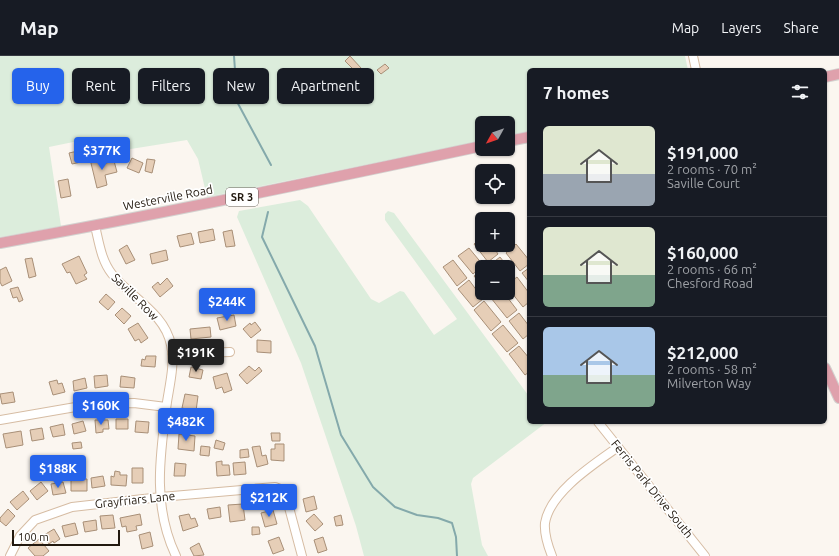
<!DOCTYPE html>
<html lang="en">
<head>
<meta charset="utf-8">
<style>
  :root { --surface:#171b24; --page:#242831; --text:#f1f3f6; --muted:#9ea1a6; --line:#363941; --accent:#2563eb }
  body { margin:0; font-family:Ubuntu,sans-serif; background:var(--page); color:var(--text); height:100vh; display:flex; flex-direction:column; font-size:15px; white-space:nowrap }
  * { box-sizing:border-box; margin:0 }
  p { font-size:13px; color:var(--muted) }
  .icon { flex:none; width:22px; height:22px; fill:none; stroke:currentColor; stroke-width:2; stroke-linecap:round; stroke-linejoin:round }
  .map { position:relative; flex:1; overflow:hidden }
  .drawer { position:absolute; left:527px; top:12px; width:300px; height:356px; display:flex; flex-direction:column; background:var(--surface); border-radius:6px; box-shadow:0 1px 3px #0004 }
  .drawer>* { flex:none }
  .top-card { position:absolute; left:12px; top:12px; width:380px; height:36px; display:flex; gap:8px }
  .needle { width:26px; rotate:230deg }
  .fabs { position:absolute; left:475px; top:60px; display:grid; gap:8px }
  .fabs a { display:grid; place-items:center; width:40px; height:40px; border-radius:6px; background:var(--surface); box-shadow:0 1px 3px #0004; font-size:20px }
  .scale { position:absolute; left:12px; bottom:10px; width:108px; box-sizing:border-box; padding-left:4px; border:2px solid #22190f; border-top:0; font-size:11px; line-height:14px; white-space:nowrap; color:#22190f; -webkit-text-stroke:3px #fff; paint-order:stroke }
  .price { position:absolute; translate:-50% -34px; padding:0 9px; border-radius:4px; background:var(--accent); color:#fff; font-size:13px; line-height:26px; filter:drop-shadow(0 1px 2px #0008) }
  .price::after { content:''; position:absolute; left:50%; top:24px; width:12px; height:9px; margin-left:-6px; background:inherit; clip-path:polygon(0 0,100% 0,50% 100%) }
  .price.current { background:#222; color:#fff }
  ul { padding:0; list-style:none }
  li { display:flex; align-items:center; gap:12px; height:100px; padding:0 16px }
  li+li { border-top:1px solid var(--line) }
  li span { display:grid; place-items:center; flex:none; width:112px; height:80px; border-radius:6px; color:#555 }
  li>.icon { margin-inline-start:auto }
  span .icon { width:48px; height:48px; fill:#fffc; stroke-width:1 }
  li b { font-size:17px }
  h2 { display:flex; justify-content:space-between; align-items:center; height:48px; padding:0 16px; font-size:17px }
  .pill { padding:0 14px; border-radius:6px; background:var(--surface); box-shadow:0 1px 3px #0004; font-size:14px; line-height:36px }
  .pill.current { background:var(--accent); color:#fff }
  header { display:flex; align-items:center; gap:24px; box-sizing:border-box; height:56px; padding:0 20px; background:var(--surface); border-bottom:1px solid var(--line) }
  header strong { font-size:19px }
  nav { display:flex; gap:22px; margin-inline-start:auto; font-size:14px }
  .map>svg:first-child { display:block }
  .green { fill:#dceddc }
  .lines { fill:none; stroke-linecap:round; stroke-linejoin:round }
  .stream { stroke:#84a9ab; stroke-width:2 }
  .building { fill:#e6ceb7; stroke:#a88f77 }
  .minor-casing { stroke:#d6bca3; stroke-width:10 }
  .major-casing { stroke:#d3d1cf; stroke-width:12 }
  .minor { stroke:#fff; stroke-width:8 }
  .major { stroke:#dfa1ac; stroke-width:10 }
  .labels { text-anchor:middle; stroke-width:3.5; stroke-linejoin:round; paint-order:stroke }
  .shield { fill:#fff; stroke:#645e57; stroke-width:1 }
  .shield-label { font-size:11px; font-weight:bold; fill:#22190f }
  .street-label { font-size:12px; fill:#22190f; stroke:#fff }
</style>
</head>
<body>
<header>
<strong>Map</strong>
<nav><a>Map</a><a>Layers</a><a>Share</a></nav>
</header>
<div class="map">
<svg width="839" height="500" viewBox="0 0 839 500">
  <rect width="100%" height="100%" fill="#fbf6f0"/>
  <!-- green -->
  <path class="green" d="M 0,0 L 685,0 L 688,14 L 529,14 L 529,75 L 508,79 L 508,67 L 482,67 L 482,85 L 207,141 L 198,103 L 187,84 L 87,100 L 83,84 L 49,91 L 61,170 L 0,181 Z
    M 300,144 L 308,150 L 371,243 L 379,247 L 400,235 L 404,236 L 434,279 L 457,263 L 385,164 L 385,158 L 388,155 L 394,157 L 528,339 L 529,339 L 529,366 L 547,366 L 473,422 L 471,428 L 482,489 L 488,500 L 364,500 L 356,470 L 301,307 L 237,161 L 239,155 Z"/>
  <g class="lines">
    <!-- stream -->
    <path class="stream" d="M 234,0 L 235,14 L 235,42 L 271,109
      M 268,156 L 262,181 L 315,290 L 341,379 L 373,431 L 395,451 L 417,459 L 438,462 L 452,467 L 456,481 L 457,500"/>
  </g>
  <!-- building -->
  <path class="building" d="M 350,0 L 361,12 L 356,16 L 345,5 Z
    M 385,8 L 389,12 L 381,18 L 377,14 Z
    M 78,95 L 81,106 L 72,108 L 69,97 Z
    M 100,101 L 102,108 L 114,105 L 117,116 L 105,119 L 107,129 L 97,132 L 90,103 Z
    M 132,102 L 143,107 L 139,117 L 127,112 Z
    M 147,103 L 155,104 L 152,117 L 145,115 Z
    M 68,123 L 71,140 L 61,142 L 58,125 Z
    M 213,173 L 215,184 L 200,187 L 198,176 Z
    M 232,174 L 235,190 L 226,191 L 223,176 Z
    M 191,177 L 194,188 L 180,191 L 177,180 Z
    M 508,178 L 514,186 L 503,194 L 499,189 L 508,189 Z
    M 482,181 L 482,189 L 492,189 L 498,198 L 488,206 L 474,188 Z
    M 516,188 L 529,204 L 529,208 L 520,215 L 506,197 Z
    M 127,189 L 135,204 L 126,208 L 119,194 Z
    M 469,192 L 483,209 L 473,218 L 458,200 Z
    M 166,194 L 168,204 L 152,208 L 150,198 Z
    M 79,200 L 87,217 L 84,219 L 87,223 L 76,228 L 70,216 L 67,217 L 62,208 Z
    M 500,201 L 514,219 L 508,224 L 508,211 L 492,211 L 490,209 Z
    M 32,202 L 36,220 L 29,222 L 25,203 Z
    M 453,204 L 467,222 L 457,230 L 443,211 Z
    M 6,211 L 12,225 L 2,230 L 0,226 L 0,214 Z
    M 529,212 L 529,226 L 522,217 Z
    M 482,214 L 482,230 L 474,220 Z
    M 517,221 L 529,237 L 529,246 L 523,251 L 508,232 L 508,228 Z
    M 167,222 L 173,230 L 160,241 L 152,231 L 158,226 L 160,229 Z
    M 469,224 L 483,243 L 473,251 L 458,233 Z
    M 18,231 L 23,244 L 19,246 L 17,241 L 13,242 L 10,233 Z
    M 497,237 L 504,237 L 517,254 L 507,262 L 491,242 Z
    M 106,238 L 115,246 L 108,254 L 99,246 Z
    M 484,245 L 501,266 L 491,275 L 474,254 Z
    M 122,252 L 131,260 L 124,268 L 115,259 Z
    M 519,257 L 529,270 L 529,278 L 523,283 L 509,265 Z
    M 234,259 L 236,270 L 220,274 L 217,262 Z
    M 255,266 L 261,274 L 251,282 L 243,273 L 250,267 L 251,269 Z
    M 138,267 L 148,282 L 141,287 L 139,283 L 135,285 L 128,273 Z
    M 503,269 L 518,287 L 507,296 L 492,278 Z
    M 210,271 L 211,281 L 191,283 L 190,273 Z
    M 257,284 L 271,285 L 271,297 L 257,296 Z
    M 519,290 L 529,302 L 529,316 L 525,319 L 509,298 Z
    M 146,300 L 156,300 L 155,311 L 141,310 L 142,303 L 145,304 Z
    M 249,310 L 255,315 L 259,311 L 262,315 L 247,328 L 239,319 Z
    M 191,311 L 203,314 L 201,323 L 189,321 Z
    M 227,317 L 232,334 L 224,337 L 222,331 L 216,333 L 213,321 Z
    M 107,319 L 108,330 L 95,332 L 94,320 Z
    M 121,320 L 135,322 L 134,332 L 120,331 Z
    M 85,322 L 87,332 L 74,335 L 73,325 Z
    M 57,324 L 58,328 L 62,327 L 65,336 L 53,339 L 49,326 Z
    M 13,336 L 15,346 L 2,348 L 0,338 Z
    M 185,338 L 198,340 L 196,355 L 182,352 Z
    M 182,361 L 199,363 L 198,371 L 193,370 L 193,375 L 181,373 Z
    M 116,363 L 128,363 L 128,373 L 116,373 Z
    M 95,364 L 108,364 L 109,373 L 103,373 L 103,376 L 96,377 Z
    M 83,365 L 86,375 L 74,378 L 72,368 Z
    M 136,365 L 149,366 L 148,377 L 135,376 Z
    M 63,368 L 65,379 L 53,381 L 50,371 Z
    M 42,372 L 44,383 L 32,385 L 30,374 Z
    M 21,375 L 23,389 L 6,392 L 3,378 Z
    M 271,377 L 280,377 L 280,385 L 272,385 Z
    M 179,378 L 195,380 L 194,395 L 178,393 Z
    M 216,384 L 225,387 L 223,394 L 214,392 Z
    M 81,386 L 82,392 L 73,393 L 72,387 Z
    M 275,388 L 284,388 L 284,405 L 271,404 L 271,393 L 275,393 Z
    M 201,390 L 210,391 L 209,400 L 200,399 Z
    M 260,390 L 262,400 L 266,399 L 268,408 L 257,411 L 252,391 Z
    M 248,393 L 249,401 L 240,402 L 240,394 Z
    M 222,405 L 222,409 L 229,409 L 230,419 L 217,420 L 216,406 Z
    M 245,406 L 246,418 L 234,419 L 233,407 Z
    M 175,407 L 186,408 L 185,420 L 174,420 Z
    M 132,412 L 143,412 L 143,427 L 132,427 Z
    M 115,415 L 120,416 L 120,419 L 127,419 L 126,430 L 111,429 L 111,420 L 114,421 Z
    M 103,420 L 105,430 L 92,432 L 91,422 Z
    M 71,421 L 81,421 L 81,423 L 87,423 L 87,435 L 71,435 Z
    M 41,426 L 48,435 L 37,444 L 30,435 Z
    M 63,426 L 66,437 L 53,439 L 51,428 Z
    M 23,435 L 29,443 L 17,454 L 10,446 Z
    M 314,440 L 317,453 L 306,456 L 303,443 Z
    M 243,448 L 245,464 L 230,466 L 228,449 Z
    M 220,451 L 221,461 L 209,463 L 207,453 Z
    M 8,453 L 15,460 L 6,470 L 0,465 L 0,462 Z
    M 273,454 L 277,468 L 265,471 L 261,457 Z
    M 140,458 L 142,469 L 136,470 L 137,474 L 127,476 L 126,470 L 122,471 L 120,462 Z
    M 189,458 L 191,463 L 195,462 L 198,470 L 183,475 L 179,460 Z
    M 314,458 L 323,468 L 315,475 L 306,465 Z
    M 113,459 L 115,472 L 102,473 L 100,460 Z
    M 341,459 L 343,469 L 336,470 L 334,461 Z
    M 96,464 L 97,474 L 85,476 L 83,466 Z
    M 75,467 L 78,478 L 65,481 L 62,470 Z
    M 252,471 L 259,471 L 260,478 L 252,479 Z
    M 54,473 L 60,483 L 54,487 L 53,485 L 49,488 L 44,479 Z
    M 150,476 L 153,490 L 142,493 L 139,479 Z
    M 279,481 L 284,494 L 273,498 L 268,485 Z
    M 323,481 L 327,494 L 318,497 L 314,484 Z
    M 39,483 L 49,495 L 43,500 L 35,500 L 28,492 Z
    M 199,487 L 204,499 L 194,500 L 190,492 Z"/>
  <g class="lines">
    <defs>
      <path id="minor" d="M 693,0 L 696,14
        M 95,170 C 99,186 101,204 112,218 C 130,241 165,257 171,289 C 175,307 170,327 167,346 C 160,399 152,450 176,500
        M 172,298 L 230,296
        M 0,364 L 93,348 L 134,347 L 166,351
        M 598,366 L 705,500
        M 10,500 L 20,480 L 35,464 L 72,451 L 161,441 L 275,431 L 280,433 L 287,444 L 302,500
        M 552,500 C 548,490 544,478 545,467 C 550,436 594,408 618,391"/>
      <path id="major" d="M 825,21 L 839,18
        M 508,85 L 529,81
        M 0,187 C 161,158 322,124 482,90
        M 825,312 L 839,342"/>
    </defs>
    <!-- minor casing -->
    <use href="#minor" class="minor-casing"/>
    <!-- major casing -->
    <use href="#major" class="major-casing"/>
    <!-- minor -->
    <use href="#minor" class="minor"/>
    <!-- major -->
    <use href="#major" class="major"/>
  </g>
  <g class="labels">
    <!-- shield labels -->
    <rect class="shield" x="226" y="132" width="32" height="18" rx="3"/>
    <g class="shield-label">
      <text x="242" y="145">SR 3</text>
    </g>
    <!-- street labels -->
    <g class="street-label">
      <text transform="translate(168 142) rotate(-11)" y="4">Westerville Road</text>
      <text transform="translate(135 241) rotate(45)" y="4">Saville Row</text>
      <text transform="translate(652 433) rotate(51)" y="4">Ferris Park Drive South</text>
      <text transform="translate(135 444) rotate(-6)" y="4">Grayfriars Lane</text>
    </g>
  </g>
</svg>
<div class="fabs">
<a><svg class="needle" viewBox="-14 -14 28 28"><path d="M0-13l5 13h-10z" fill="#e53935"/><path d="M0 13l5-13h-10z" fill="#9ea1a6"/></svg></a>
<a><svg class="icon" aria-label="locate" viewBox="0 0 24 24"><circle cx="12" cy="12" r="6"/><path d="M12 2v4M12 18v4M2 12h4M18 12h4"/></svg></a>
<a>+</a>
<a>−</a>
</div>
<div class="scale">100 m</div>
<b class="price" style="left:102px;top:115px">$377K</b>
<b class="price" style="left:227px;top:266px">$244K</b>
<b class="price current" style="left:196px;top:317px">$191K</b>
<b class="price" style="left:101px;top:370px">$160K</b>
<b class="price" style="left:186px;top:386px">$482K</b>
<b class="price" style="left:58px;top:433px">$188K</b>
<b class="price" style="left:269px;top:462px">$212K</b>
<div class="top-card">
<a class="pill current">Buy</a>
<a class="pill">Rent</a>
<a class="pill">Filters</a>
<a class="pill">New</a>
<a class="pill">Apartment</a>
</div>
<section class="drawer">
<h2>7 homes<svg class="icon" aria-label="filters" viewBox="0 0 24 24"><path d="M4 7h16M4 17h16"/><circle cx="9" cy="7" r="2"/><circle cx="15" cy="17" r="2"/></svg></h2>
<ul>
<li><span style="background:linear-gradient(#dfe7d0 60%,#9aa5b1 0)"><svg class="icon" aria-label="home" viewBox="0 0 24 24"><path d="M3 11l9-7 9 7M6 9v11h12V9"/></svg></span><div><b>$191,000</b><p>2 rooms · 70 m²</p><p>Saville Court</p></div></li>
<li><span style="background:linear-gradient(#dfe7d0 60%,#7fa58c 0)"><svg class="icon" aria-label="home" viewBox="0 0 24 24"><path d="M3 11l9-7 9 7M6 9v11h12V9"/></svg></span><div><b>$160,000</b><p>2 rooms · 66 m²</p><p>Chesford Road</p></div></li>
<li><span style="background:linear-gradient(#a9c7e8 60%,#7fa58c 0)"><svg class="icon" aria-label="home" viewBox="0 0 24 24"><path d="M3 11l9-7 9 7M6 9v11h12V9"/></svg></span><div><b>$212,000</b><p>2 rooms · 58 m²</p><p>Milverton Way</p></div></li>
</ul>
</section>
</div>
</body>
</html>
